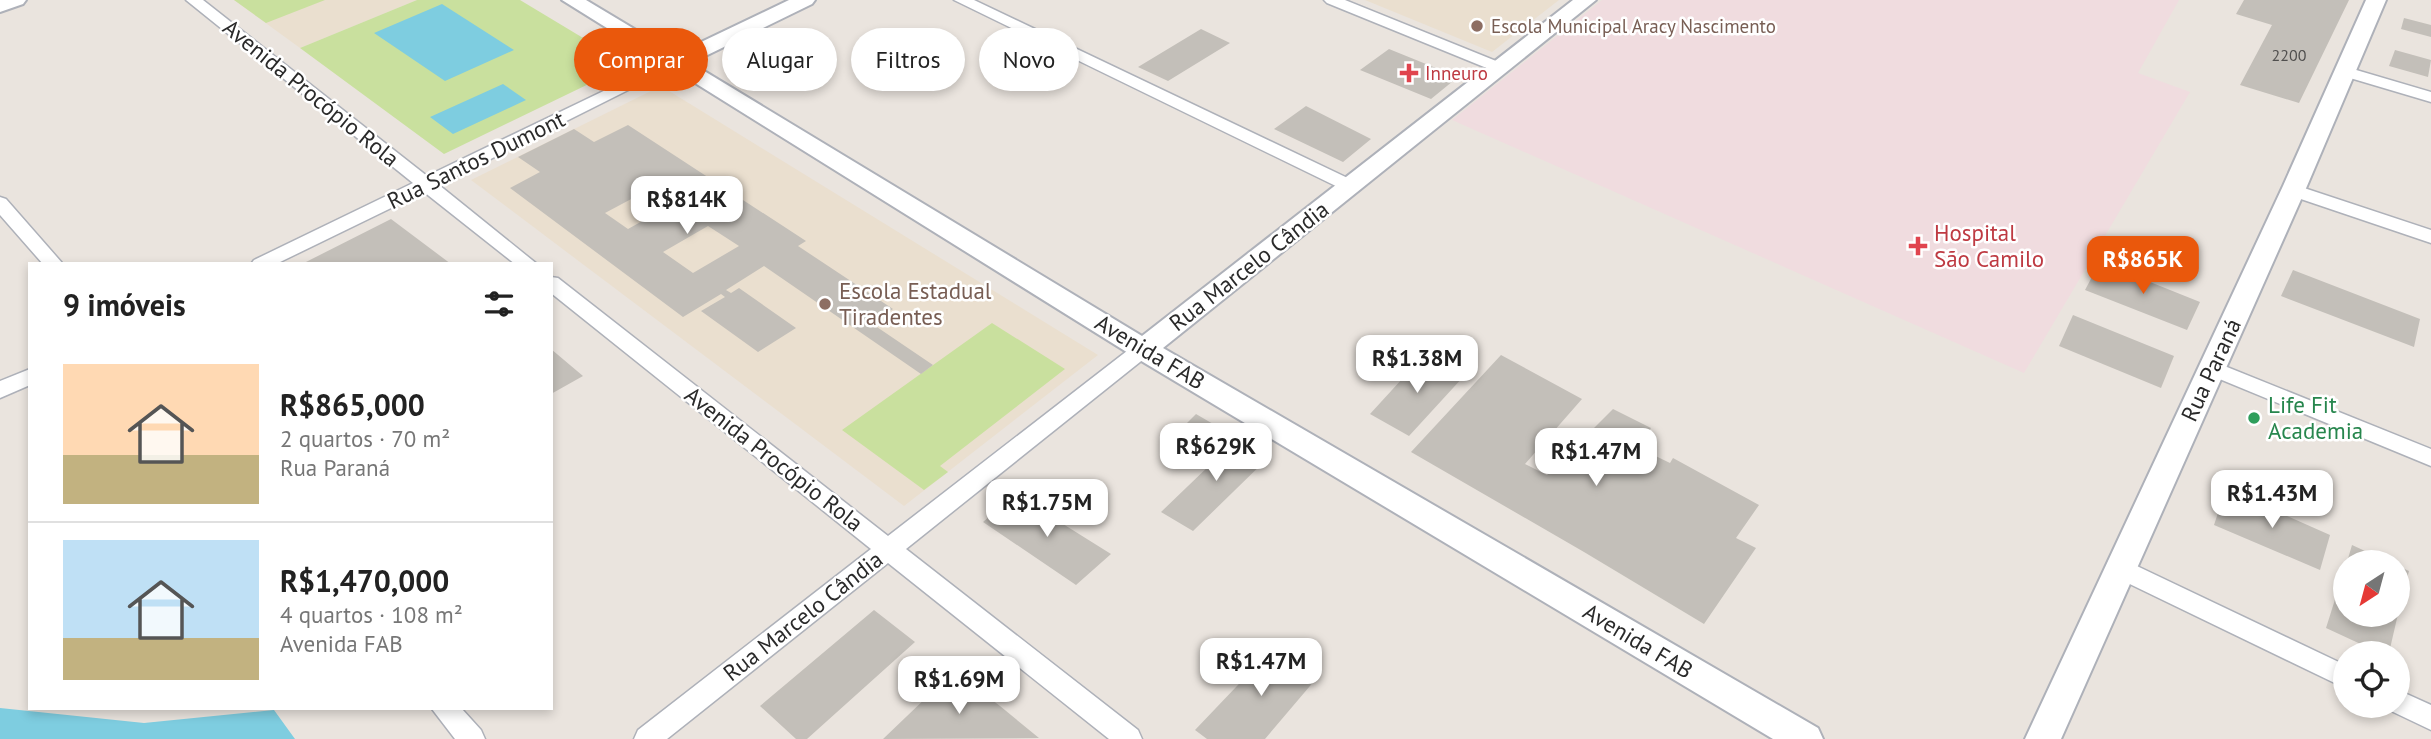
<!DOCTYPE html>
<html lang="pt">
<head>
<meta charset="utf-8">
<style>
  :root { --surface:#fff; --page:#f2f2f2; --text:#222; --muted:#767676; --line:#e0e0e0; --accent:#ea580c }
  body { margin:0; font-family:"PT Sans",sans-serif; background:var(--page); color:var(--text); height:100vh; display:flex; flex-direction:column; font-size:26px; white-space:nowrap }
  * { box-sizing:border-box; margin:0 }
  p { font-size:23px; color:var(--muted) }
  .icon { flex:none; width:38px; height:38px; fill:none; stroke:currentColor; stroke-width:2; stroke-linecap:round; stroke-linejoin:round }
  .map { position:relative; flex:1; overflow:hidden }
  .details { position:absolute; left:28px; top:262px; width:525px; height:448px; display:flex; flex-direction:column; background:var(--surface); border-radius:0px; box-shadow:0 4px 10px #0003 }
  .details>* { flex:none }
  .guide { position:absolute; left:574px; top:28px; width:665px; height:63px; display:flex; gap:14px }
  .needle { width:46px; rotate:216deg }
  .buttons { position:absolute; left:2333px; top:550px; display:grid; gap:14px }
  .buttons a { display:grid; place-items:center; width:77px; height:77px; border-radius:50%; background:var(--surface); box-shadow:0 4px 10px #0003; font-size:35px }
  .price { position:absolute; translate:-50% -60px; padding:0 16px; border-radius:14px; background:#fff; color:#222; font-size:23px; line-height:46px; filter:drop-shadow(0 2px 4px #0008) }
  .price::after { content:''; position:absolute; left:50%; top:42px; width:21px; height:16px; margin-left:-10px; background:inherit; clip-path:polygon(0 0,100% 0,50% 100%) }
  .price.on { background:var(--accent); color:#fff }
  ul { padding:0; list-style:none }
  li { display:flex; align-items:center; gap:21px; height:175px; padding:0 35px }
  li+li { border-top:2px solid var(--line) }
  li span { display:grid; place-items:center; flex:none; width:196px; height:140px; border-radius:0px; color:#555 }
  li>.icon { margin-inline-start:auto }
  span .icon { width:84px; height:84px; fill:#fffc; stroke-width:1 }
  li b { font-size:30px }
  h2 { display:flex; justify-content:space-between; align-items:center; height:84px; padding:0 35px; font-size:30px }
  .chip { padding:0 24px; border-radius:32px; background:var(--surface); box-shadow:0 4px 10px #0003; font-size:24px; line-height:63px }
  .chip.on { background:var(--accent); color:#fff }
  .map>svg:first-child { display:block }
  .education { fill:#eadfcf }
  .medical { fill:#f0dcdf }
  .pitch { fill:#c9e09e }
  .water { fill:#7ecde0 }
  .building { fill:#c3bfb9; fill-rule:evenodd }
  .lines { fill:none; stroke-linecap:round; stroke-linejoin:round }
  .street-casing { stroke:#aeb1b9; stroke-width:3 }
  .secondary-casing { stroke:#aeb1b9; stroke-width:4 }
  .street { fill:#fff; fill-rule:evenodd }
  .secondary { fill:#fff; fill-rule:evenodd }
  .education-dot { fill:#8d6e63; stroke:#fff; stroke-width:2.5 }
  .health-dot { fill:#e0444e; stroke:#fff; stroke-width:2.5 }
  .leisure-dot { fill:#2e9e5b; stroke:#fff; stroke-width:2.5 }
  .labels { text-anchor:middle; stroke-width:5; stroke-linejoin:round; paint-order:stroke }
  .far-number-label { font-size:16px; fill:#504f4e }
  .far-education-label { font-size:19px; fill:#785e54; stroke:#fff; text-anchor:start }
  .far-health-label { font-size:19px; fill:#be3a42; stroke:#fff; text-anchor:start }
  .street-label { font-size:23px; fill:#2a2a2a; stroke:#fff }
  .health-label { font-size:23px; fill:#be3a42; stroke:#fff; text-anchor:start }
  .education-label { font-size:23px; fill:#785e54; stroke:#fff; text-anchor:start }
  .leisure-label { font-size:23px; fill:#27864d; stroke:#fff; text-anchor:start }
</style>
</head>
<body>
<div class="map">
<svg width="2431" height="739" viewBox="0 0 2431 739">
  <rect width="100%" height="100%" fill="#eae4de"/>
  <!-- education -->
  <path class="education" d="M 234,0 L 417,0 L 300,48 Z
    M 1365,0 L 1559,0 L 1492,52 Z
    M 661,86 L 1098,355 L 904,506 L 471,180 Z"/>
  <!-- medical -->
  <path class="medical" d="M 1602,0 L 2179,0 L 2138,73 L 2190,92 L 2024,373 L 1452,120 Z"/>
  <!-- pitch -->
  <path class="pitch" d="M 234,0 L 325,0 L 266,23 Z
    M 417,0 L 520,0 L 628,65 L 444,154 L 300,48 Z
    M 992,323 L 1065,369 L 940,466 L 948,472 L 924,490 L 842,430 Z"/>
  <!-- water -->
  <path class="water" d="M 442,4 L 514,50 L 445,81 L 374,33 Z
    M 503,84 L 526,100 L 453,134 L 430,117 Z
    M 0,708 L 144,723 L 274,710 L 295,739 L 0,739 Z"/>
  <!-- building -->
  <path class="building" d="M 2244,0 L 2349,0 L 2299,103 L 2240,85 L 2272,25 L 2236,14 Z
    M 2404,18 L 2431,25 L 2431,37 L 2401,29 Z
    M 1201,29 L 1230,43 L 1168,81 L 1138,67 Z
    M 1389,49 L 1458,77 L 1431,99 L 1360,70 Z
    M 2395,50 L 2431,60 L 2428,77 L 2389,66 Z
    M 1306,106 L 1371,139 L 1343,162 L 1274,129 Z
    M 628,125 L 806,241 L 798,246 L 893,309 L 871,323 L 933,365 L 921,374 L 764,266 L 726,290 L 731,293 L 739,288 L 796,328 L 758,352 L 701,311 L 725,297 L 721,294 L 683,317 L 510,188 L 540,172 L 518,157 L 574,129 L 594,142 ZM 650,189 L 673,204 L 628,229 L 605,213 ZM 708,226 L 739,246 L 693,273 L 663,252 Z
    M 391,219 L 451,264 L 302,264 Z
    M 2100,262 L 2200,302 L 2187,330 L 2085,290 Z
    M 2293,270 L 2420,319 L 2414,347 L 2281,296 Z
    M 2073,315 L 2174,356 L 2161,388 L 2059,346 Z
    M 551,349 L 583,376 L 551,394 Z
    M 1424,355 L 1464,376 L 1409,436 L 1370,414 Z
    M 1501,355 L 1582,399 L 1525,464 L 1547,475 L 1613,409 L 1651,428 L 1637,447 L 1670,463 L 1673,458 L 1759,505 L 1736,538 L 1756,548 L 1704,624 L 1584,552 L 1411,452 Z
    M 1196,414 L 1232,435 L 1206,460 L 1171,439 Z
    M 1240,436 L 1272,454 L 1193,531 L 1161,512 Z
    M 2226,489 L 2330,535 L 2320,570 L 2214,525 Z
    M 1015,494 L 1111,554 L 1076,585 L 983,522 Z
    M 2352,545 L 2389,562 L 2347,562 Z
    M 2398,566 L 2409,571 L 2398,612 Z
    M 2344,571 L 2345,614 L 2398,614 L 2389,653 L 2380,653 L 2326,628 Z
    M 874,610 L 915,642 L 807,739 L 796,739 L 760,706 Z
    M 1277,644 L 1321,673 L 1265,739 L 1207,739 L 1195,730 Z
    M 954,671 L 1000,706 L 1039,738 L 883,739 Z"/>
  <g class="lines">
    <defs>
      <path id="street" d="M 186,0 L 203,0 L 427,176 L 670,59 L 682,59 L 684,62 L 439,185 L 537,264 L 515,264 L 424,192 L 276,264 L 251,264 L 254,260 L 413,183 Z
        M 954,0 L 974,0 L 1356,182 L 1359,186 L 1356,190 L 1344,190 Z
        M 1324,0 L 1345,0 L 1506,65 L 1508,68 L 1506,71 L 1494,71 L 1327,3 Z
        M 2346,67 L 2431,92 L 2431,102 L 2340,75 L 2338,72 L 2340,69 Z
        M 2295,185 L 2431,230 L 2431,243 L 2289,195 L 2286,191 L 2289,187 Z
        M 0,197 L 6,199 L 63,264 L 43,264 L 0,215 Z
        M 551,277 L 558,278 L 888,536 L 1136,344 L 1143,342 L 1150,344 L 1153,349 L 1150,354 L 906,549 L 1138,730 L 1142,739 L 1109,739 L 888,563 L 667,739 L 634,739 L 638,730 L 871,549 L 551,293 Z
        M 2212,361 L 2431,449 L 2431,466 L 2205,373 L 2202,368 L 2205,363 Z
        M 30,369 L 30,385 L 0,398 L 0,381 Z
        M 2118,557 L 2345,665 L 2345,688 L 2109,574 L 2106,567 L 2109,560 Z
        M 2398,690 L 2431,705 L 2431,730 L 2389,710 L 2386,705 L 2398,705 Z
        M 432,709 L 462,709 L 481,730 L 485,739 L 455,739 Z"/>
      <path id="secondary" d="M 0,0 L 26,0 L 23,4 L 0,12 Z
        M 562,0 L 586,0 L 676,54 L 789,0 L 815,0 L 812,4 L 691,63 L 1142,336 L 1573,0 L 1596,0 L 1163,348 L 1818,728 L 1823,739 L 1773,739 L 1133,356 Z
        M 2366,0 L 2386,0 L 2307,186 L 2061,739 L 2025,739 L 2283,186 Z"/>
    </defs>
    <!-- street casing -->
    <use href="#street" class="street-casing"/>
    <!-- secondary casing -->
    <use href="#secondary" class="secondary-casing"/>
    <!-- street -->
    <use href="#street" class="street"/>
    <!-- secondary -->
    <use href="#secondary" class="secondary"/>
  </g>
  <!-- markers -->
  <g class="education-dot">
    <circle cx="1477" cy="26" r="7"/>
    <circle cx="825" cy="304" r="7"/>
  </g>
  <g class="health-dot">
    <path d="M1405.5 62.5h7v7h7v7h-7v7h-7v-7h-7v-7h7z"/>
    <path d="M1914.5 235.5h7v7h7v7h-7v7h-7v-7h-7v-7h7z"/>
  </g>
  <circle class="leisure-dot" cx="2254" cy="418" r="7"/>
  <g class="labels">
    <!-- far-number labels -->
    <g class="far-number-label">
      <text x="2289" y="61">2200</text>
    </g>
    <!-- far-education labels -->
    <g class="far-education-label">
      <text x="1491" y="33">Escola Municipal Aracy Nascimento</text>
    </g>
    <!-- far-health labels -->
    <g class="far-health-label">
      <text x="1425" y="80">Inneuro</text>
    </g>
    <!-- street labels -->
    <g class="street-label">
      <text transform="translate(311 93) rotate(39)" y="8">Avenida Procópio Rola</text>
      <text transform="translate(476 160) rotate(-26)" y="8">Rua Santos Dumont</text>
      <text transform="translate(1249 266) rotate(-38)" y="8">Rua Marcelo Cândia</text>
      <text transform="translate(1150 352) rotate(31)" y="8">Avenida FAB</text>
      <text transform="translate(2211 370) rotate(-65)" y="8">Rua Paraná</text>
      <text transform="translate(774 459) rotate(38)" y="8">Avenida Procópio Rola</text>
      <text transform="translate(803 616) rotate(-38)" y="8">Rua Marcelo Cândia</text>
      <text transform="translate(1638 641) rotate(31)" y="8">Avenida FAB</text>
    </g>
    <!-- health labels -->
    <g class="health-label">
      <text x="1934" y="241">Hospital<tspan x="1934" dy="26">São Camilo</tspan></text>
    </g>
    <!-- education labels -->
    <g class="education-label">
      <text x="839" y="299">Escola Estadual<tspan x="839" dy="26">Tiradentes</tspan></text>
    </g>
    <!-- leisure labels -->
    <g class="leisure-label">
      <text x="2268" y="413">Life Fit<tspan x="2268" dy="26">Academia</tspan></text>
    </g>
  </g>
</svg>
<div class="buttons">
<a><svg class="needle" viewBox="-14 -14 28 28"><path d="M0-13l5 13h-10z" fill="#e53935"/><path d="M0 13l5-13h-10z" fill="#767676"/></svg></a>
<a><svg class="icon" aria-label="locate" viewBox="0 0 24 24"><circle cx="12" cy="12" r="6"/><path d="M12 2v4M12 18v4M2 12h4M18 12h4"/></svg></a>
</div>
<b class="price" style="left:687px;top:236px">R$814K</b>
<b class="price on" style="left:2143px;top:296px">R$865K</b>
<b class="price" style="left:1417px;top:395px">R$1.38M</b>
<b class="price" style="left:1216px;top:483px">R$629K</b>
<b class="price" style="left:1596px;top:488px">R$1.47M</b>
<b class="price" style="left:2272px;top:530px">R$1.43M</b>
<b class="price" style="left:1047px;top:539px">R$1.75M</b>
<b class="price" style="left:1261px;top:698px">R$1.47M</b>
<b class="price" style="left:959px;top:716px">R$1.69M</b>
<div class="guide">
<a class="chip on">Comprar</a>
<a class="chip">Alugar</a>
<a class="chip">Filtros</a>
<a class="chip">Novo</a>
</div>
<section class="details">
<h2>9 imóveis<svg class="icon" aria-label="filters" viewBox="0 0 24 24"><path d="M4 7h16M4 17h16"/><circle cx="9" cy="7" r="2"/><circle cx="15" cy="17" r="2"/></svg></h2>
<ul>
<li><span style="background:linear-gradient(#ffd9b3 65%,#c2b280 0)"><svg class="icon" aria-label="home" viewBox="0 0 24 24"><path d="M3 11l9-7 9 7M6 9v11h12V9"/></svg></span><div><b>R$865,000</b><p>2 quartos · 70 m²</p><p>Rua Paraná</p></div></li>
<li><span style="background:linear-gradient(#bfe0f5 70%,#c2b280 0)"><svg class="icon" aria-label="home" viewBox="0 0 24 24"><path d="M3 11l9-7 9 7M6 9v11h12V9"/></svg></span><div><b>R$1,470,000</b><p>4 quartos · 108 m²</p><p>Avenida FAB</p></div></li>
</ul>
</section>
</div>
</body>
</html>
